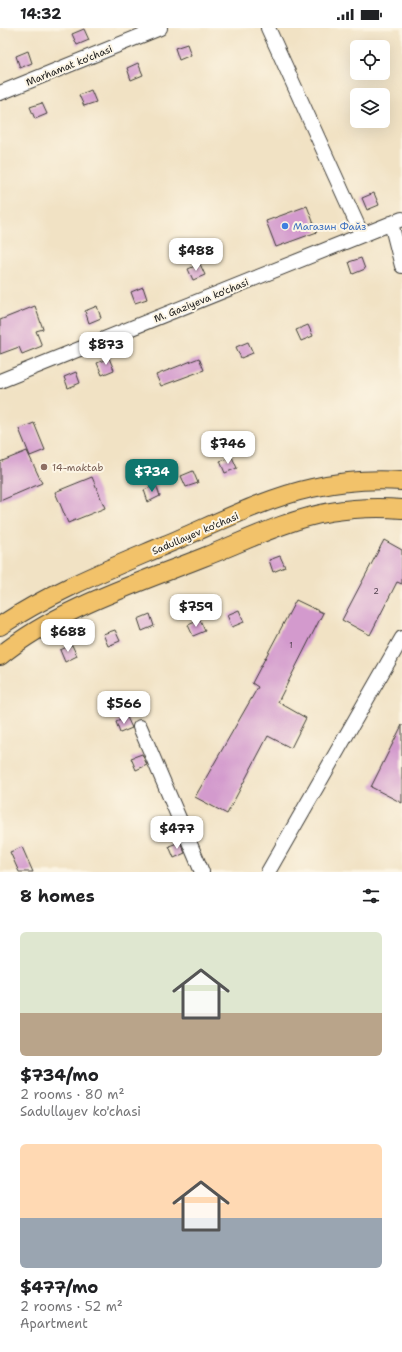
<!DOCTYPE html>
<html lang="en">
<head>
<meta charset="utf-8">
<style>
  :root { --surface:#fff; --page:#f2f2f2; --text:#202124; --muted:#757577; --accent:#0f766e }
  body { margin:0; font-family:"Shantell Sans",sans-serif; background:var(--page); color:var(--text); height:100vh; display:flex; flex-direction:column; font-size:15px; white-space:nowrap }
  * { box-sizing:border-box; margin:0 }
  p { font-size:13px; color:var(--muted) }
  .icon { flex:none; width:22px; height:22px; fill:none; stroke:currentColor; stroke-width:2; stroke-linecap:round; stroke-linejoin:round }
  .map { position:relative; height:844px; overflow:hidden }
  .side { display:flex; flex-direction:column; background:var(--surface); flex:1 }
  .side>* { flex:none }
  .buttons { position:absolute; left:350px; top:12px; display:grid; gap:8px }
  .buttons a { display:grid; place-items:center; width:40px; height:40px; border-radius:6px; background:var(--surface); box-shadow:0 4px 16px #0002; font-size:20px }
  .price { position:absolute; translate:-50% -34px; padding:0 9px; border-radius:8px; background:#fff; color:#222; font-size:13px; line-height:26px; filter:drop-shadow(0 1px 2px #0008) }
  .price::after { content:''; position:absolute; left:50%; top:24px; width:12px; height:9px; margin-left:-6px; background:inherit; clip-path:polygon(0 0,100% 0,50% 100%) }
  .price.selected { background:var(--accent); color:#fff }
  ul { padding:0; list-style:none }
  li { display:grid; align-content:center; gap:8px; height:212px; padding:0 20px }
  li span { display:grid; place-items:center; height:124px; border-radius:6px; color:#555 }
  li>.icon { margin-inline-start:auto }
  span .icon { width:72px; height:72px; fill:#fffc; stroke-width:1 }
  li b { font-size:17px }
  h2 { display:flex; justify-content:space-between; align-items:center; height:48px; padding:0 20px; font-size:17px }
  .status { display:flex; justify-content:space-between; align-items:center; height:28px; padding:0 20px; background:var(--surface); direction:ltr }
  .status svg { height:11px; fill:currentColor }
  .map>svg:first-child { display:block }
  .building { fill:#d39acd }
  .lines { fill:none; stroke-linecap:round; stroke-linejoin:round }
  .minor-casing { stroke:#3c3a35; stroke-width:16 }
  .major-casing { stroke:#3c3a35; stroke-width:20 }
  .minor { stroke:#fff; stroke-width:14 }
  .major { stroke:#f2c26a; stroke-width:18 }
  .shop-dot { fill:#3f7fe0; stroke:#fcf5e5; stroke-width:1.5 }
  .education-dot { fill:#8d6e63; stroke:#fcf5e5; stroke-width:1.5 }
  .labels { text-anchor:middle; stroke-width:4; stroke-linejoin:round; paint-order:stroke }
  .number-label { font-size:8px; fill:#4a3c48 }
  .street-label { font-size:10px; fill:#1c1c1c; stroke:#fcf5e5 }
  .shop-label { font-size:10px; fill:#366cbe; stroke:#fcf5e5; text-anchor:start }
  .education-label { font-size:10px; fill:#785e54; stroke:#fcf5e5; text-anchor:start }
</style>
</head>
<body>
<div class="status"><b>14:32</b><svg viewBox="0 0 49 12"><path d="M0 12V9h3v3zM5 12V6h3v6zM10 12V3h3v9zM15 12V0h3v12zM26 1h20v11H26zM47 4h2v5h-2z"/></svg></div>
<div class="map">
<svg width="402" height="844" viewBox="0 0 402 844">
  <rect width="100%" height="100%" fill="#fcf5e5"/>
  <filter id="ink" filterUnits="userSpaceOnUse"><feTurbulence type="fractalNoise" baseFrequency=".025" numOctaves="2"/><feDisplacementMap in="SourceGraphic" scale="8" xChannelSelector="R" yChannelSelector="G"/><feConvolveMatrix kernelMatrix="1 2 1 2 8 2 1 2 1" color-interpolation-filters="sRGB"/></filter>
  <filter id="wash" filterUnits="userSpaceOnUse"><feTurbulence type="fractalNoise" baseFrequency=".012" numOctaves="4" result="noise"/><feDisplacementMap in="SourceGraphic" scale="16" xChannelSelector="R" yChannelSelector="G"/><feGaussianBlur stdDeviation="0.9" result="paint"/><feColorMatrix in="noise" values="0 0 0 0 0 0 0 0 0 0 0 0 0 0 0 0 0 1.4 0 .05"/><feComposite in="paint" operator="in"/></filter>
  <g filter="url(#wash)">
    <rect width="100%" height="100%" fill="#f1e2c4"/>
    <g id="blocks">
      <!-- building -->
      <path class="building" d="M 84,1 L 89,12 L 77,17 L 72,6 Z
        M 187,16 L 191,27 L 179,32 L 175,20 Z
        M 28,23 L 32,35 L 20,40 L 16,28 Z
        M 138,35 L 143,47 L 131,52 L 127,40 Z
        M 91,62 L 96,74 L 84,78 L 79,67 Z
        M 42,75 L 47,86 L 35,91 L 30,79 Z
        M 374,165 L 379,177 L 367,182 L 362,170 Z
        M 307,178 L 317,204 L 276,219 L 266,193 Z
        M 361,230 L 365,241 L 353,246 L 349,234 Z
        M 200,236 L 205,247 L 193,252 L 188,241 Z
        M 143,259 L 147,271 L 135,275 L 131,264 Z
        M 35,278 L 43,301 L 36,303 L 42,318 L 22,326 L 19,319 L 0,326 L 0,292 Z
        M 97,278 L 101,290 L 89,295 L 85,283 Z
        M 308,297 L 313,308 L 301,313 L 296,302 Z
        M 248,314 L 253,325 L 241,330 L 236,319 Z
        M 109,330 L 114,342 L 102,347 L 97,335 Z
        M 199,330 L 204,342 L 161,358 L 156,347 Z
        M 76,344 L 80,355 L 68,360 L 64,349 Z
        M 34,395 L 45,422 L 30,428 L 19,401 Z
        M 27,423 L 42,455 L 0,473 L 0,434 Z
        M 232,429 L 237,440 L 225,445 L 220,433 Z
        M 193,443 L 198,455 L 186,459 L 181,448 Z
        M 92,449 L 105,480 L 68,495 L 55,464 Z
        M 156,457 L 160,468 L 148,474 L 144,462 Z
        M 384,512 L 402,522 L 402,556 L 397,554 L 370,607 L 342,592 Z
        M 280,528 L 285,539 L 273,544 L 269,532 Z
        M 296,572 L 323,585 L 278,674 L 306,690 L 291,720 L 268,708 L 227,786 L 195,769 L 258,659 L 252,655 Z
        M 239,582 L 244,594 L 232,599 L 227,587 Z
        M 150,586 L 154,598 L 142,603 L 138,591 Z
        M 200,592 L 205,603 L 193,608 L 188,597 Z
        M 115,602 L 120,613 L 108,618 L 103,606 Z
        M 72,617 L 77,628 L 65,634 L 60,622 Z
        M 127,689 L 132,700 L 120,705 L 116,694 Z
        M 402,697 L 402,775 L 371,759 Z
        M 142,726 L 147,737 L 136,742 L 131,730 Z
        M 180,814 L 185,825 L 174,830 L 169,818 Z
        M 22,819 L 33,844 L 19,844 L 10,824 Z"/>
    </g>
  </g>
  <g filter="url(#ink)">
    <use href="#blocks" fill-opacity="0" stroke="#3c3a35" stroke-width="1"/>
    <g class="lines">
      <defs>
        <path id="minor" d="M 268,0 L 362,207
          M 0,65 L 160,0
          M 391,195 L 402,238
          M 0,353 L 402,191
          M 140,699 L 202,844
          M 268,844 L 402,610"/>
        <path id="major" d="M 0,598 C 51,564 109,541 165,517 C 211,498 265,470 312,460 C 342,453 372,451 402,453
          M 0,628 C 57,581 136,556 204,529 C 245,513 286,492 330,484 C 354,480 378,479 402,481"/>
      </defs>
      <!-- minor casing -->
      <use href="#minor" class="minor-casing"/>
      <!-- major casing -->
      <use href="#major" class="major-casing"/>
      <!-- minor -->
      <use href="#minor" class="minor"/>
      <!-- major -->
      <use href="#major" class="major"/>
    </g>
  </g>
  <!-- markers -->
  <circle class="shop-dot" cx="285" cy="198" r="4"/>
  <circle class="education-dot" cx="44" cy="439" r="4"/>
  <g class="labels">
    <!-- number labels -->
    <g class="number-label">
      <text x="376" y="566">2</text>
      <text x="291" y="620">1</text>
    </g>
    <!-- street labels -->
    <g class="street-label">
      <text transform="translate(69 37) rotate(-22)" y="4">Marhamat ko'chasi</text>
      <text transform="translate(201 272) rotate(-22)" y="4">M. Gaziyeva ko'chasi</text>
      <text transform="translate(195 505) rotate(-23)" y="4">Sadullayev ko'chasi</text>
    </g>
    <!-- shop labels -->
    <g class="shop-label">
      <text x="293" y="202">Магазин Файз</text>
    </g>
    <!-- education labels -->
    <g class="education-label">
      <text x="52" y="443">14-maktab</text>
    </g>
  </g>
</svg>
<div class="buttons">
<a><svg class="icon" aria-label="locate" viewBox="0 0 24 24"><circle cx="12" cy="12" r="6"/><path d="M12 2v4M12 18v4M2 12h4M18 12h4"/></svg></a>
<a><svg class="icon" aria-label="layers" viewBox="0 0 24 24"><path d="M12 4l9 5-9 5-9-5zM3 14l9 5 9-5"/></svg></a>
</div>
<b class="price" style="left:196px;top:244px">$488</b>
<b class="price" style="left:106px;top:338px">$873</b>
<b class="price" style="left:228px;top:437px">$746</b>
<b class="price selected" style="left:152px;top:465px">$734</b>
<b class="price" style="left:196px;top:600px">$759</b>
<b class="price" style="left:68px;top:625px">$688</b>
<b class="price" style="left:124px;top:697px">$566</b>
<b class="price" style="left:177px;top:822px">$477</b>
</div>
<section class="side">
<h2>8 homes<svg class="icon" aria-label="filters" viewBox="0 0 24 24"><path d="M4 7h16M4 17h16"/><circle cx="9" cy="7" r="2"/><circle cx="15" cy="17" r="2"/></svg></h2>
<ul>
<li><span style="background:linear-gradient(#dfe7d0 65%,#b9a48a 0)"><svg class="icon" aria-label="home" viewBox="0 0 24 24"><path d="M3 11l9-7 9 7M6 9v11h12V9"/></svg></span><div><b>$734/mo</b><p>2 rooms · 80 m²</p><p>Sadullayev ko'chasi</p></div></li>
<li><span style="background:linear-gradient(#ffd9b3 60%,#9aa5b1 0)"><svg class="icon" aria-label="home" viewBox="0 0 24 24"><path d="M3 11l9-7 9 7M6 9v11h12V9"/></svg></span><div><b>$477/mo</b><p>2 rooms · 52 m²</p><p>Apartment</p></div></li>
</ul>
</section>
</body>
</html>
